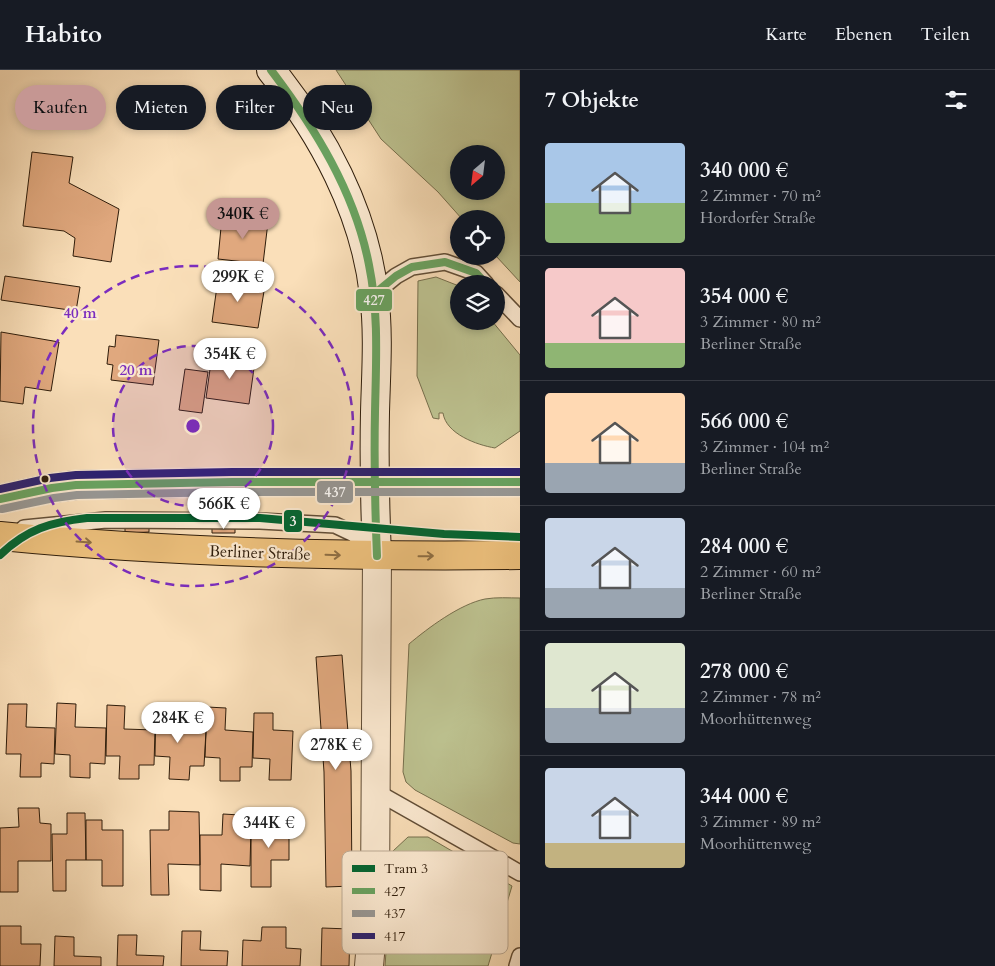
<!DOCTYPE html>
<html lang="de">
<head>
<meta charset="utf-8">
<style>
  :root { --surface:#171b24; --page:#242831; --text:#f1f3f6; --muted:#9ea1a6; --line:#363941; --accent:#c59692 }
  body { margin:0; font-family:Cardo,serif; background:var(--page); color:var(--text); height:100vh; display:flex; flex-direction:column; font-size:19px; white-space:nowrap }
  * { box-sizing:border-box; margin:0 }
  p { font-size:16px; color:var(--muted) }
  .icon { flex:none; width:28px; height:28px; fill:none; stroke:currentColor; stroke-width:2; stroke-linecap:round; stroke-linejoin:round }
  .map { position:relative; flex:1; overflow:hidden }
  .sheet { display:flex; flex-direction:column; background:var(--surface); width:475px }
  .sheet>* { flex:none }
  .top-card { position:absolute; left:15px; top:15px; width:430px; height:45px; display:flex; gap:10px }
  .needle { width:32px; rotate:208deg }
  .tools { position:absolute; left:450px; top:75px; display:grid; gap:10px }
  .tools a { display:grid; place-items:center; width:55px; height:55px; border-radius:50%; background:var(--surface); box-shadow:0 2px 8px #0003; font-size:25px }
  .price { position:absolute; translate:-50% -42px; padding:0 11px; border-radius:18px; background:#fff; color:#222; font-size:16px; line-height:32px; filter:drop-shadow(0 1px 2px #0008) }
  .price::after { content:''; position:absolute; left:50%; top:30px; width:15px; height:11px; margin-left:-8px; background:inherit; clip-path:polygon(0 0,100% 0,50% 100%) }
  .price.on { background:var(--accent); color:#111 }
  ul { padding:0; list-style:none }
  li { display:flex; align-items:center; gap:15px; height:125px; padding:0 25px }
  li+li { border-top:1px solid var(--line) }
  li span { display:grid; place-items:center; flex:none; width:140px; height:100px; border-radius:5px; color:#555 }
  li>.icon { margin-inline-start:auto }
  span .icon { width:60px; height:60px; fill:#fffc; stroke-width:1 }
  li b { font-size:21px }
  h2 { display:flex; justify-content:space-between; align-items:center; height:60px; padding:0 25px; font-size:21px }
  .chip { padding:0 18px; border-radius:22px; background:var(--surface); box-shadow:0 2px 8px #0003; font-size:18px; line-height:45px }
  .chip.on { background:var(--accent); color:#111 }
  header { display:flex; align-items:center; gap:30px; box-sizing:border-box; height:70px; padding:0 25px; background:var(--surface); border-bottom:1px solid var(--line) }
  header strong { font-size:24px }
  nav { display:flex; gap:28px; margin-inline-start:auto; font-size:18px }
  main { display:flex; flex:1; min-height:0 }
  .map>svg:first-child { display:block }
  .green { fill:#bdc290; stroke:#766f4d; fill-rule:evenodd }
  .building { fill:#e0a87e; stroke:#2e1c0a }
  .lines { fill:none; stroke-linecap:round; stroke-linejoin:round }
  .service-casing { stroke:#614d36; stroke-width:18 }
  .minor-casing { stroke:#614d36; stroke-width:30 }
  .secondary-casing { stroke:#2e1c0a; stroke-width:30 }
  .primary-casing { stroke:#2e1c0a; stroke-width:30 }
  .service { stroke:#fcead2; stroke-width:15 }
  .minor { stroke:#fcead2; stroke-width:28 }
  .secondary { stroke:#fcead2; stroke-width:28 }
  .primary { stroke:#edc07c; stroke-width:28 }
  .bus-1-casing { stroke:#fcead2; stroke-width:11 }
  .bus-2-casing { stroke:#fcead2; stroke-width:11 }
  .bus-3-casing { stroke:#fcead2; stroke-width:11 }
  .bus-1 { stroke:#68a360; stroke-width:8 }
  .bus-2 { stroke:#979795; stroke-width:8 }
  .bus-3 { stroke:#2b2171; stroke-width:8 }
  .tram-1-casing { stroke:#fcead2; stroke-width:11 }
  .tram-1 { stroke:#006531; stroke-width:8 }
  .oneway { stroke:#8e6e43 }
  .ring { fill:none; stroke:#7b2cbf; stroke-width:2.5; stroke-dasharray:9 6 }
  .bus-dot { fill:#2e1c0a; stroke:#fcead2; stroke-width:2 }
  .labels { text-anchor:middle; stroke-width:4.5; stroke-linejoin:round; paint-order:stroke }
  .street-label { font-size:16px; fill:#2e1c0a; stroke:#fcead2 }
  .key { fill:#fcead2; stroke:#beac96; stroke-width:1 }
  .key-label { font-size:14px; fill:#2e1c0a }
  .centre { fill:#7b2cbf; stroke:#fcead2; stroke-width:2.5 }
  .ring-label { font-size:15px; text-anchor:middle; font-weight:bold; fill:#7b2cbf; stroke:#fcead2; stroke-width:4.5; stroke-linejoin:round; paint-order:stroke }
  .line-badge { stroke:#fcead2; stroke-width:2 }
  .badge-label { font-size:14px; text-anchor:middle; font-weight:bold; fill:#fff }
</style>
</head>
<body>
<header>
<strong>Habito</strong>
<nav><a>Karte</a><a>Ebenen</a><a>Teilen</a></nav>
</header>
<main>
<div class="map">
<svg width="520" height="896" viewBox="0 0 520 896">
  <rect width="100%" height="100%" fill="#fadfb9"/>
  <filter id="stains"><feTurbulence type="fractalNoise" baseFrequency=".004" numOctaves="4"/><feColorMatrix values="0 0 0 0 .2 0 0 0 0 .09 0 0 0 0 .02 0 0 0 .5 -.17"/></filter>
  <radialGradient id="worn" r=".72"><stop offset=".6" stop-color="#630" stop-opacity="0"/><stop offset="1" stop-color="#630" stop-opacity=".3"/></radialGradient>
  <!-- green -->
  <path class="green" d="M 336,0 L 520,0 L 520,212 L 496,186 L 496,149 L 462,149 L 438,122 L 381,69 ZM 459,84 L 496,84 L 496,121 L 459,121 Z
    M 436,207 L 459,216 L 459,251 L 492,251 L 520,285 L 520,361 L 495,378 C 477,375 446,364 443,343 L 439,343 L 439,349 L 433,348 L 417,306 L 418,211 Z
    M 520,528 L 520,774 L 513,773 L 415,720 L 406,712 L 403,702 L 409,574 C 428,558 460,534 485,529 C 496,527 509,528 520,528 Z
    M 408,767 L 428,767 L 512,816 L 488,896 L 385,896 L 393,781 Z"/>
  <!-- building -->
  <path class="building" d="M 32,82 L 73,87 L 69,113 L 119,139 L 111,192 L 73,186 L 75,168 L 64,161 L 23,156 Z
    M 222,147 L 268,152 L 263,194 L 218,189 Z
    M 5,206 L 80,217 L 76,241 L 1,230 Z
    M 218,209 L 265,215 L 258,258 L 212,252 Z
    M 1,262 L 59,272 L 51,321 L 25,317 L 23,334 L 0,331 Z
    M 116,265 L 159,270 L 153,315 L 111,310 L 113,295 L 107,294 L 109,276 L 115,277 Z
    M 212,285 L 255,291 L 249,334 L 206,328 Z
    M 185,299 L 208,302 L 202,343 L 179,340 Z
    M 149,457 L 149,462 L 125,463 L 125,458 Z
    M 212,457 L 235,457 L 235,463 L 212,463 Z
    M 342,585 L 351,701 L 352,816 L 326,817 L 324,702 L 316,587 Z
    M 57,633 L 76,634 L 75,657 L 106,658 L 105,694 L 90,693 L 90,708 L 70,707 L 70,685 L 55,684 Z
    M 8,634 L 27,634 L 26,657 L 55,658 L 54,694 L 41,693 L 41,707 L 20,707 L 21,684 L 6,684 Z
    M 107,635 L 125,636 L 124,659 L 155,660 L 154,695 L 139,695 L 139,709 L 119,709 L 120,686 L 106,686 Z
    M 156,636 L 175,637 L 175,659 L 206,661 L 204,696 L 190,696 L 189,710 L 169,709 L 170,687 L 155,686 Z
    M 207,637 L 226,638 L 225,660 L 253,662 L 252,697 L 240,697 L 240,711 L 220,711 L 220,688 L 205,687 Z
    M 254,643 L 273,643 L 273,660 L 293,661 L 291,710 L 269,710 L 270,689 L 253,688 Z
    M 18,738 L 39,738 L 40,753 L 51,754 L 51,791 L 18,791 L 18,822 L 0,822 L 0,758 L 19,757 Z
    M 169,741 L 199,742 L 200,795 L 168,794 L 169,825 L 151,825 L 150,760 L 169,760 Z
    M 67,743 L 85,743 L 86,790 L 66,790 L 66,821 L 53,821 L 52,764 L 67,764 Z
    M 223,744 L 240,745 L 240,756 L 251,757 L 250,796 L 221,794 L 221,821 L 200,820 L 200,765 L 222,765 Z
    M 268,744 L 289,744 L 289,790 L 271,790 L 271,817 L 251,817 L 251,764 L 268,764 Z
    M 86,750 L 102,750 L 102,760 L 123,760 L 123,816 L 102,816 L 102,790 L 86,790 Z
    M 0,856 L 21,856 L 21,874 L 41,874 L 40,896 L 0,896 Z
    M 262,857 L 286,857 L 286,878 L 301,879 L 300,896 L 242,896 L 243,870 L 261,871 Z
    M 322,858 L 350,859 L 349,896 L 321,896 Z
    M 182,861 L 201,861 L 200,880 L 228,881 L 227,896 L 181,896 Z
    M 118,865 L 137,865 L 136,885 L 164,886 L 163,896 L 117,896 Z
    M 55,866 L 74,867 L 74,886 L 101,887 L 101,896 L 54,896 Z"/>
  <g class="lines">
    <defs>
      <path id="service" d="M 374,224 L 396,206 L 412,197 L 445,192 L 476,203 L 486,214
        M 496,224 L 520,249
        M 24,458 L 106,450 L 260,451 L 335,455 L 354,464 L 375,484
        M 375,721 L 520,803
        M 517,896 L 520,886"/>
      <path id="minor" d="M 369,896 L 375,826 L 377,486"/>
      <path id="secondary" d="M 271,0 C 322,63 365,142 374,225 C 379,263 376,303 375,342 C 374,390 375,438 377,486"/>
      <path id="primary" d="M 0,429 L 52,418 L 76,415 L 232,412 L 520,412
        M 0,466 C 173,483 346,487 520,485"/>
    </defs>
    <!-- service casing -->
    <use href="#service" class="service-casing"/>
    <!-- minor casing -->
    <use href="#minor" class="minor-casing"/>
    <!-- secondary casing -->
    <use href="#secondary" class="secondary-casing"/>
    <!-- primary casing -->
    <use href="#primary" class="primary-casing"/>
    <!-- service -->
    <use href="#service" class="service"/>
    <!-- minor -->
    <use href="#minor" class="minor"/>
    <!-- secondary -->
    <use href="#secondary" class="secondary"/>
    <!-- primary -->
    <use href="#primary" class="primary"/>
    <defs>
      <path id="bus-1" d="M 271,0 C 315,58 355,122 369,195 C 379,244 376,292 375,342 C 374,390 375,438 377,486
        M 374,224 L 396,206 L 412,197 L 445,192 L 476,203 L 486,214
        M 0,429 L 52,418 L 76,415 L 232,412 L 520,412"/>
      <path id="bus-2" d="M 2,439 L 54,428 L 77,425 L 232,422 L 520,422"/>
      <path id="bus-3" d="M 0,419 L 50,408 L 76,405 L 232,402 L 520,402"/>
    </defs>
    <!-- bus-1 casing -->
    <use href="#bus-1" class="bus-1-casing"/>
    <!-- bus-2 casing -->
    <use href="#bus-2" class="bus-2-casing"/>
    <!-- bus-3 casing -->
    <use href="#bus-3" class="bus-3-casing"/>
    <!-- bus-1 -->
    <use href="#bus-1" class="bus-1"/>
    <!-- bus-2 -->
    <use href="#bus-2" class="bus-2"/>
    <!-- bus-3 -->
    <use href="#bus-3" class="bus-3"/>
    <defs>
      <path id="tram-1" d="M 0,485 C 27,459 51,452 87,448 L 260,448 L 444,464 L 520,467"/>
    </defs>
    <!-- tram-1 casing -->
    <use href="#tram-1" class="tram-1-casing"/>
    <!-- tram-1 -->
    <use href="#tram-1" class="tram-1"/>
  </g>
  <!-- one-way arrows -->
  <defs><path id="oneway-shaft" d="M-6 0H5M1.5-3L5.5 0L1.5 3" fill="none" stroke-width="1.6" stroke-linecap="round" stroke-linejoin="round" transform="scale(1.25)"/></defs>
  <g class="oneway">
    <use href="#oneway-shaft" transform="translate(84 472) rotate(4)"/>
    <use href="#oneway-shaft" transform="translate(333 485) rotate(2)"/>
    <use href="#oneway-shaft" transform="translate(426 486) rotate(-1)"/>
  </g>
  <!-- distance rings -->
  <circle cx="193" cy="356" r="80" fill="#7b2cbf" fill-opacity=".12"/>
  <g class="ring">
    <circle cx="193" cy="356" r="80"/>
    <circle cx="193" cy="356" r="160"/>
  </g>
  <!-- markers -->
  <circle class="bus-dot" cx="45" cy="409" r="4.5"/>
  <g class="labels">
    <!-- street labels -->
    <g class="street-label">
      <text transform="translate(260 482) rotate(2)" y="6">Berliner Straße</text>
    </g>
  </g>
  <!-- legend -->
  <rect x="342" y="781" width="166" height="103" rx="8" class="key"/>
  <rect x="352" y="795" width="23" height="7" fill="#006531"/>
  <rect x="352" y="818" width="23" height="6" fill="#68a360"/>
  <rect x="352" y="840" width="23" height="7" fill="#979795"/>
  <rect x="352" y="863" width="23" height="6" fill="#2b2171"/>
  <g class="key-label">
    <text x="384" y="803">Tram 3</text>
    <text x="384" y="826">427</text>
    <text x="384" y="848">437</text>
    <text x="384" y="871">417</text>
  </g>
  <circle cx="193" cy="356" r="8" class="centre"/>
  <g class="ring-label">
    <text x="80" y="248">40 m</text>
    <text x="136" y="305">20 m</text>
  </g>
  <g class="line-badge">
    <rect x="355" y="218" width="38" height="24" rx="5" fill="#68a360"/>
    <rect x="316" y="410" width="38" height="24" rx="5" fill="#979795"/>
    <rect x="283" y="439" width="20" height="24" rx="5" fill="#006531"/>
  </g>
  <g class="badge-label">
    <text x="374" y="235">427</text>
    <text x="335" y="427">437</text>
    <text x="293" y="456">3</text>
  </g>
  <rect width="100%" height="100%" filter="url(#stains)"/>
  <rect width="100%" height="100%" fill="url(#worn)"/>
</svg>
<div class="tools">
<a><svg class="needle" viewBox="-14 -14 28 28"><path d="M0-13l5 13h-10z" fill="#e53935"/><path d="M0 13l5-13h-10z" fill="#9ea1a6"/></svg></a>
<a><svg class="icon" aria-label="locate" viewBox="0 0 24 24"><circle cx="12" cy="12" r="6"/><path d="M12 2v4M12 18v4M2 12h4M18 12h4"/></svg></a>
<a><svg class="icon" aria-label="layers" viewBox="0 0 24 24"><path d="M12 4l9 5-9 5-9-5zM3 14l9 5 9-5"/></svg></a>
</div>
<b class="price on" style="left:243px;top:170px">340K €</b>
<b class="price" style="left:238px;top:233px">299K €</b>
<b class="price" style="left:230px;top:310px">354K €</b>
<b class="price" style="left:224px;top:460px">566K €</b>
<b class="price" style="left:178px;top:674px">284K €</b>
<b class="price" style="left:336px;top:701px">278K €</b>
<b class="price" style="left:269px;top:779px">344K €</b>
<div class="top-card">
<a class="chip on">Kaufen</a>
<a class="chip">Mieten</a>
<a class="chip">Filter</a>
<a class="chip">Neu</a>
</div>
</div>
<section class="sheet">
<h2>7 Objekte<svg class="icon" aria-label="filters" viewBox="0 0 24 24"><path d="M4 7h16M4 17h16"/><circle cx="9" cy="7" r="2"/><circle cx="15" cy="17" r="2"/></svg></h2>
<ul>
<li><span style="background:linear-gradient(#a9c7e8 60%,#8fb573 0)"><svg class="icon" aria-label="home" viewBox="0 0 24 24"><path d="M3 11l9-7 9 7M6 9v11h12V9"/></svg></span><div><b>340 000 €</b><p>2 Zimmer · 70 m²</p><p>Hordorfer Straße</p></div></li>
<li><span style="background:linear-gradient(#f6c9c9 75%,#8fb573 0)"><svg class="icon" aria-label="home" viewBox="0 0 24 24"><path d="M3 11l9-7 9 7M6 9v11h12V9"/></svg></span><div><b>354 000 €</b><p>3 Zimmer · 80 m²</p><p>Berliner Straße</p></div></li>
<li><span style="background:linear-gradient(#ffd9b3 70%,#9aa5b1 0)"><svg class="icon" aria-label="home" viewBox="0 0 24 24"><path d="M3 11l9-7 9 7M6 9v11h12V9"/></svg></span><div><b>566 000 €</b><p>3 Zimmer · 104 m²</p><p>Berliner Straße</p></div></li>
<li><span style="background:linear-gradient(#c9d6e8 70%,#9aa5b1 0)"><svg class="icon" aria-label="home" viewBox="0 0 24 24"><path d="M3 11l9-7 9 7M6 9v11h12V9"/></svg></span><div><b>284 000 €</b><p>2 Zimmer · 60 m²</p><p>Berliner Straße</p></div></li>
<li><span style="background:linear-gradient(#dfe7d0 65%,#9aa5b1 0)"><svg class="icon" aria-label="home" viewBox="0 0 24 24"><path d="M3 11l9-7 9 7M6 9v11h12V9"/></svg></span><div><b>278 000 €</b><p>2 Zimmer · 78 m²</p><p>Moorhüttenweg</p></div></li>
<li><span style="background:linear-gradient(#c9d6e8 75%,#c2b280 0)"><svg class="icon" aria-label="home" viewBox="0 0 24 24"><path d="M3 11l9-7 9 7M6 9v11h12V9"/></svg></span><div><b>344 000 €</b><p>3 Zimmer · 89 m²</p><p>Moorhüttenweg</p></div></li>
</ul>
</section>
</main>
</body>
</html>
